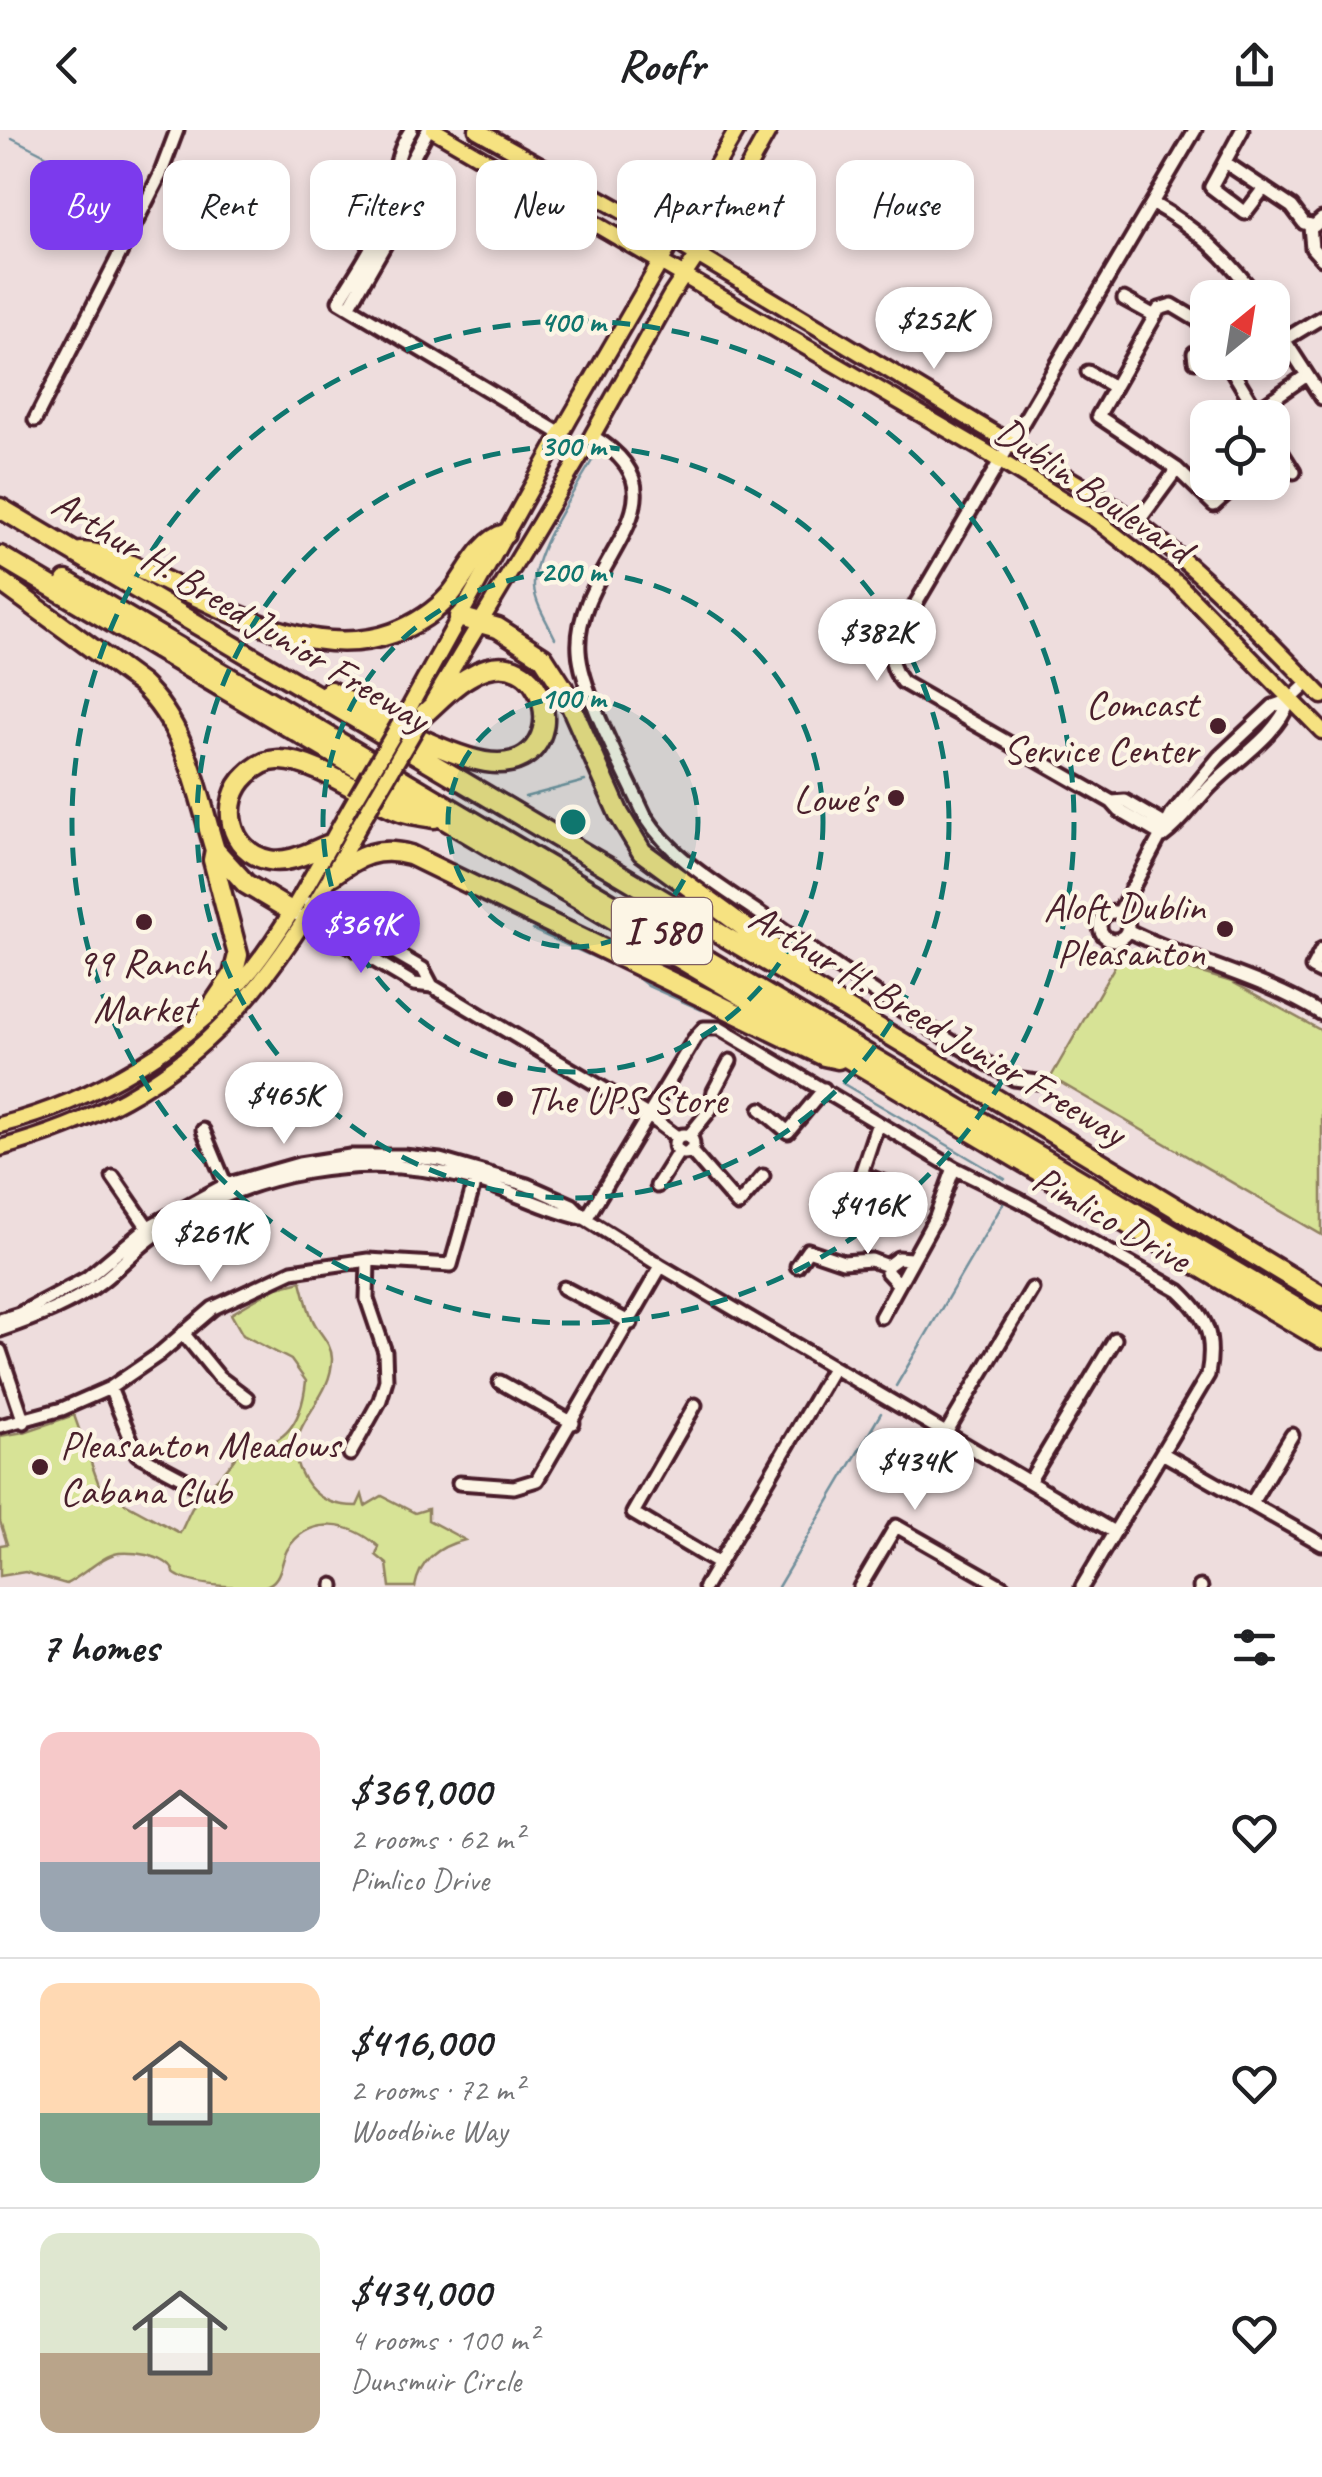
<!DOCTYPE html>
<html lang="en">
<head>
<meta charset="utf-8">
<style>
  :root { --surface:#fff; --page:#f2f2f2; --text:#202124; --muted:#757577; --line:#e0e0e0; --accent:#7c3aed }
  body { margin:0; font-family:Caveat,sans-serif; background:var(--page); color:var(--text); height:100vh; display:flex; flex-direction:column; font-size:38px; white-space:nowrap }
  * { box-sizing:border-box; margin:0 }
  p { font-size:32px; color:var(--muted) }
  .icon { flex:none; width:55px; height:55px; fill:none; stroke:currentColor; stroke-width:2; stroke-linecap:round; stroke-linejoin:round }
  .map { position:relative; height:1457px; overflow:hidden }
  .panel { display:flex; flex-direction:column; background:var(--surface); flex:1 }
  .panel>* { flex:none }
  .hud { position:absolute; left:30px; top:30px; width:1262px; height:90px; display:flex; gap:20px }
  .needle { width:65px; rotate:30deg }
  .fabs { position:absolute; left:1190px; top:150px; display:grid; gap:20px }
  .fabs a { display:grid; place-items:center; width:100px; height:100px; border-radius:20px; background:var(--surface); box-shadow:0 5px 15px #0003; font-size:50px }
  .price { position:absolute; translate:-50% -85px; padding:0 22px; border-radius:35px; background:#fff; color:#222; font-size:32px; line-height:65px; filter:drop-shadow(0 2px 5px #0008) }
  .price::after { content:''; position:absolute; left:50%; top:60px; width:30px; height:22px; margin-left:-15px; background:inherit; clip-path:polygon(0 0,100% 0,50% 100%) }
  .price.current { background:var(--accent); color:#fff }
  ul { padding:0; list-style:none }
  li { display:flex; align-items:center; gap:30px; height:250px; padding:0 40px }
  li+li { border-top:2px solid var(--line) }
  li span { display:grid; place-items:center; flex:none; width:280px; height:200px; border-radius:20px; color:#555 }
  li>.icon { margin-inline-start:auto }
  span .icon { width:120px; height:120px; fill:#fffc; stroke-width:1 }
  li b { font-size:42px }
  h2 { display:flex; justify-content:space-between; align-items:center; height:120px; padding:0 40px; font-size:42px }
  .tag { padding:0 35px; border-radius:20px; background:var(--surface); box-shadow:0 5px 15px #0003; font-size:35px; line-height:90px }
  .tag.current { background:var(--accent); color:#fff }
  header { display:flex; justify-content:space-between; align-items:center; height:130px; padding:0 40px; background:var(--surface); font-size:45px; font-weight:800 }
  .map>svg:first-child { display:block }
  .green { fill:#d7e396; stroke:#908160; stroke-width:2.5 }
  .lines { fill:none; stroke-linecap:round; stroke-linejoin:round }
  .stream { stroke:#72909c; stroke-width:2.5 }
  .minor-casing { stroke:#4a1f2b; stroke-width:19 }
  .major-casing { stroke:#4a1f2b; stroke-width:21 }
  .highway-casing { stroke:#4a1f2b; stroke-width:25 }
  .minor { stroke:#fcf5e5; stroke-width:11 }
  .major { stroke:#f6e281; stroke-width:14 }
  .highway { stroke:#f6e281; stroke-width:18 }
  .major-bridge-casing { stroke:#4a1f2b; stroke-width:21; stroke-linecap:butt }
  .major-bridge { stroke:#f6e281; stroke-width:14 }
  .ring { fill:none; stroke:#0f766e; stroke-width:5; stroke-dasharray:18 12 }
  .poi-dot { fill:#4a1f2b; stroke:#fcf5e5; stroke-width:4 }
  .labels { text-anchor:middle; stroke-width:9; stroke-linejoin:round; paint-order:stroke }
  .shield { fill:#fcf5e5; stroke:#7f5f63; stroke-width:2.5 }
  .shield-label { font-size:38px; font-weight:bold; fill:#4a1f2b }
  .street-label { font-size:40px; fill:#4a1f2b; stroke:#fcf5e5 }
  .poi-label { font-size:40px; fill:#4a1f2b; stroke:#fcf5e5; text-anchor:end }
  .centre { fill:#0f766e; stroke:#fcf5e5; stroke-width:5 }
  .ring-label { font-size:30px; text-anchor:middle; font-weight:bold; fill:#0f766e; stroke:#fcf5e5; stroke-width:9; stroke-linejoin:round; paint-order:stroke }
</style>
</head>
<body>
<header><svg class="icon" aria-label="back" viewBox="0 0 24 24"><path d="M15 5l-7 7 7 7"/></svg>Roofr<svg class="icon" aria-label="share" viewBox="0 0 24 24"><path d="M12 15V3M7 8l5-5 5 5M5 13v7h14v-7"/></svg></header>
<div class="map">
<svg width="1322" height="1457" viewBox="0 0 1322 1457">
  <rect width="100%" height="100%" fill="#edd"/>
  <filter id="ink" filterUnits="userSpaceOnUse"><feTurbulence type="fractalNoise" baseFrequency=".01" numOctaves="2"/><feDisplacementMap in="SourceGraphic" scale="20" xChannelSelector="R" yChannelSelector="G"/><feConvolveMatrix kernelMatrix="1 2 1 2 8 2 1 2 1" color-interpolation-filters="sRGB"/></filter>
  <g filter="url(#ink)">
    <!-- green -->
    <path class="green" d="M 1124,820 L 1232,852 L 1322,901 L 1322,1105 L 1051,947 Z
      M 301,1151 C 304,1163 307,1176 312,1188 C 317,1202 332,1212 332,1229 C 332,1277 268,1304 309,1356 C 322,1372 338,1376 357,1376 L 362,1365 L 365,1376 L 382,1366 L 415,1383 L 428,1379 L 428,1390 L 465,1410 C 439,1416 420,1430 415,1457 L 390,1457 L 387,1434 L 376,1425 L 379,1417 C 352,1392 309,1384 287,1420 C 280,1434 282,1452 263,1457 C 240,1457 200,1457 180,1447 C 168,1440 179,1446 170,1436 C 159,1425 134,1422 119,1423 C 102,1425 83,1446 66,1454 L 25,1442 L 0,1446 L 0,1415 L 7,1414 L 0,1391 L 0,1306 L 24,1302 L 74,1285 L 99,1355 L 112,1366 L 180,1403 C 185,1394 189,1382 195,1373 C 208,1356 225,1344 237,1325 C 283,1314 301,1299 306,1251 L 291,1230 L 243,1205 L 231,1184 L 277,1157 Z"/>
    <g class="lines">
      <!-- stream -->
      <path class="stream" d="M 12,8 L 102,54
        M 120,74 L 123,68 L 121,66
        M 555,508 C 548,493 535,474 534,457 C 532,421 575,361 593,329
        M 525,667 L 585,651
        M 533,800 L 634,845 L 648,856 L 702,880
        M 842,953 L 1005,1049
        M 896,1256 L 1004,1072
        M 778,1457 L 881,1283"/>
      <defs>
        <path id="minor" d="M 411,0 C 392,28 395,58 384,89 C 374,118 355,144 339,171 L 561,304 L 574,335
          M 1242,0 L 1211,57 L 1245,83 L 1264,58
          M 1226,33 L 1292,77 L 1304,93 L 1314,96 L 1322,89
          M 1152,73 C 1196,98 1228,127 1257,168
          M 1310,96 L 1312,118 L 1322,129
          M 1124,169 L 1155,186
          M 349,177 L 399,90 L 406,41 L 428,0
          M 1272,191 L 1322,268
          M 1208,203 L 1197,190 L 1172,175 L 1159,179 L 1098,286 L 1177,339 L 1214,375 L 1239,352
          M 1284,210 L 1322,187
          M 1195,231 L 1194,223 L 1208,212
          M 1227,232 L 1261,288
          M 1088,242 L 1114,257
          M 1257,280 L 1307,245
          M 35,290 L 160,45 L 177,0
          M 592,306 C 699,369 573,433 579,521 C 581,562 626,644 645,686 C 675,732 723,758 768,789 C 848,846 929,900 1014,949 L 1038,952
          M 1272,307 L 1294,342
          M 1138,392 L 1177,339
          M 1112,672 L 1125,671 L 1171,698
          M 1163,706 L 1120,681 L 1112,672 L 902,552 C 891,538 890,529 894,511 L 1195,0
          M 1163,706 C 1181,693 1191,677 1206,661 C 1233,631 1276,608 1290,570
          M 309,773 L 423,839 L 432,856
          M1100 796a14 14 0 1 1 28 0a14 14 0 1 1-28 0Z
          M 1119,783 L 1172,684 L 1219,627 L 1273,576 L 1290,570 L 1309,552
          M 298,785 L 414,854 L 432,856 L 649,986 L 677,1007
          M 1127,800 C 1190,832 1261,846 1322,884
          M 1322,819 L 1312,838 L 1322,843
          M 761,979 L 788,1002 L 824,959
          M 878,993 L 861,1044 L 898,1058
          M 203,1000 L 228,1060
          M675 1014a9 9 0 1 1 18 0a9 9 0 1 1-18 0Z
          M 689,1006 L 710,980 L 714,961 L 730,931
          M 690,1020 L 738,1075 L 763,1046
          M 113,1047 L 151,1102
          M 657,1056 L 679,1021
          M 586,1089 L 695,908 L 704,898 L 719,898 L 954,1038 L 1019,1070 L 1179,1161 C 1208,1188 1215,1207 1208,1245 L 1082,1457
          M 797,1136 L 808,1120 L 843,1132 L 871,1130 L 887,1136
          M 898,1154 L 887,1142 L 887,1136 L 898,1128 L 910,1129
          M 564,1158 L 631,1193
          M 881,1187 L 936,1087 L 954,1038
          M 0,1190 L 19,1184 L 87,1148 L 148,1097 L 225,1055 L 299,1034 L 350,1026 L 404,1026 L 440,1030 L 527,1055 L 572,1075 L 586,1089 L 661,1136 L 1114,1402
          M 0,1200 C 35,1188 73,1174 102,1151 C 120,1137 136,1119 154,1106 C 245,1040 367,1020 474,1050 C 511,1060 545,1080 582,1088
          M 183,1203 L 219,1247 L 247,1268
          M 0,1221 L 24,1292
          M 500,1252 L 573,1293
          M 110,1258 L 137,1324 L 199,1357
          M 695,1275 L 633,1383 L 719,1434
          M 0,1296 L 62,1279 L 110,1258 L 158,1225 L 213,1178 L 292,1141 L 368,1130 L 451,1135 L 476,1047
          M 946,1303 L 1032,1159
          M 1162,1323 L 1322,1414
          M 350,1324 L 380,1270 L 386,1250 L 385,1222 L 367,1169 L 368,1130
          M 1029,1352 L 1115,1209
          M 459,1353 L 514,1357 L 537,1350 L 661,1136
          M 1251,1374 L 1292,1305
          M 333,1457 L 333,1455
          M 705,1457 L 833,1238
          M 860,1457 L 896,1396 L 1003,1457
          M 1200,1457 L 1201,1457"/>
        <path id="major" d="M 434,0 L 981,319 L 1096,390 L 1178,454 L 1322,601
          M 477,0 L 651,97 L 1110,373 C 1192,430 1253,495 1322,566
          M 433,571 L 592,306 L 671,165 L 709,108 L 769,0
          M 409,578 L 570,288 L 737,0
          M 0,995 C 93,971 191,915 252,839 C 293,787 323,725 356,668
          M 0,1018 C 192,966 271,860 361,692"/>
        <path id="highway" d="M 0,378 L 817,861 L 1322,1166
          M 81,422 C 113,424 138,438 167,452 C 235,484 316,531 393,503 C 414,495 435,482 450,465 C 467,445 480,411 505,404
          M 0,426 L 1322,1209
          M 0,451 L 141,554 C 188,598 197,662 215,720 L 213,730 L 238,825 L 233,845 L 208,882
          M 66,451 L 1322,1193
          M 459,487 L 498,498 L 543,527 L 563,558 L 619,684 L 642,722 L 778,822 L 799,843
          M 330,561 C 370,582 456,634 499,633 C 576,631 546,503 472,545 C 454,554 439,571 424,584
          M 328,715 C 310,722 288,734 269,730 C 228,722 219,671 247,645 C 256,636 268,629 281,630 C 318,631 367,670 403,682 C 413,685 424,686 434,688
          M 215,720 L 246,754 L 291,781
          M 333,745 C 358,726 378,716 410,725 L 824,926 L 838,929"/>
      </defs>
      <!-- minor casing -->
      <use href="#minor" class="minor-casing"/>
      <!-- major casing -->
      <use href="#major" class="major-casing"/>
      <!-- highway casing -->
      <use href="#highway" class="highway-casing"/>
      <!-- minor -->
      <use href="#minor" class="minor"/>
      <!-- major -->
      <use href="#major" class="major"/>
      <!-- highway -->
      <use href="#highway" class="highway"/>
      <defs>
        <path id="major-bridge" d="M 356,668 L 409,578
          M 361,692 L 424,584"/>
      </defs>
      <!-- major-bridge casing -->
      <use href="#major-bridge" class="major-bridge-casing"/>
      <!-- major-bridge -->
      <use href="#major-bridge" class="major-bridge"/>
    </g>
  </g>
  <!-- distance rings -->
  <circle cx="573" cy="692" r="125" fill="#0f766e" fill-opacity=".12"/>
  <g class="ring">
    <circle cx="573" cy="692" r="125"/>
    <circle cx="573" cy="692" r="250"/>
    <circle cx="573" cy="692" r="376"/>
    <circle cx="573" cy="692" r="501"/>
  </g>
  <!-- markers -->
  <g class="poi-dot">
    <circle cx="1218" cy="596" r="10"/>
    <circle cx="896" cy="668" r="10"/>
    <circle cx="144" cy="792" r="10"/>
    <circle cx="1225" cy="799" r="10"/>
    <circle cx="505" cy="969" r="10"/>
    <circle cx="40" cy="1337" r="10"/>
  </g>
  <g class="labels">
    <!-- shield labels -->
    <rect class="shield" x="612" y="768" width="100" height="66" rx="8"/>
    <g class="shield-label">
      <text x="662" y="814">I 580</text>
    </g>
    <!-- street labels -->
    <g class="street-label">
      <text transform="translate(1094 359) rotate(34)" y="14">Dublin Boulevard</text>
      <text transform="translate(241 480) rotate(31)" y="14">Arthur H. Breed Junior Freeway</text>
      <text transform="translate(938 894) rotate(31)" y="14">Arthur H. Breed Junior Freeway</text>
      <text transform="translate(1112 1088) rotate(30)" y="14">Pimlico Drive</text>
    </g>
    <!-- poi labels -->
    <g class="poi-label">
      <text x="1198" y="587">Comcast<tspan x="1198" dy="46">Service Center</tspan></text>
      <text x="876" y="682">Lowe's</text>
      <text x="1205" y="790">Aloft Dublin<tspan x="1205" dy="46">Pleasanton</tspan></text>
      <text x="144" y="846" text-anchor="middle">99 Ranch<tspan x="144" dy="46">Market</tspan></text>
      <text x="525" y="983" text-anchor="start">The UPS Store</text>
      <text x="60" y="1328" text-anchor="start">Pleasanton Meadows<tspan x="60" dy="46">Cabana Club</tspan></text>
    </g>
  </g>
  <circle cx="573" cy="692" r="15" class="centre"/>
  <g class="ring-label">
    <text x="573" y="202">400 m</text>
    <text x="573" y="326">300 m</text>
    <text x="573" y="452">200 m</text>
    <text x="573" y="578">100 m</text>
  </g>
</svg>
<div class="fabs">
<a><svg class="needle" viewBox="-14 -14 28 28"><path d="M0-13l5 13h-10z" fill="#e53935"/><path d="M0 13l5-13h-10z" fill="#757577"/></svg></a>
<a><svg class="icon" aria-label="locate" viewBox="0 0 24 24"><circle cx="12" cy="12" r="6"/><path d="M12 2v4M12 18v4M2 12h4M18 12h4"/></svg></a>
</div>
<b class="price" style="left:934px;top:242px">$252K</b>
<b class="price" style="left:877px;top:554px">$382K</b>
<b class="price current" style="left:361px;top:846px">$369K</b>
<b class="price" style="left:284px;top:1017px">$465K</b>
<b class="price" style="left:868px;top:1127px">$416K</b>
<b class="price" style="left:211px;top:1155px">$261K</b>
<b class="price" style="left:915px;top:1383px">$434K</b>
<div class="hud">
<a class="tag current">Buy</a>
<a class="tag">Rent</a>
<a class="tag">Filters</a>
<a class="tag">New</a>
<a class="tag">Apartment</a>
<a class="tag">House</a>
</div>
</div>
<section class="panel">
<h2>7 homes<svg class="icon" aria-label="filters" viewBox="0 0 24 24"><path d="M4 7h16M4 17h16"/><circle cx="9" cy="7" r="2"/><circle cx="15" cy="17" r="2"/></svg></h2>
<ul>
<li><span style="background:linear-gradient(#f6c9c9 65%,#9aa5b1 0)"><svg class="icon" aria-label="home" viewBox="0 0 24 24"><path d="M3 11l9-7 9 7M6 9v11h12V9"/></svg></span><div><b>$369,000</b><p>2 rooms · 62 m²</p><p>Pimlico Drive</p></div><svg class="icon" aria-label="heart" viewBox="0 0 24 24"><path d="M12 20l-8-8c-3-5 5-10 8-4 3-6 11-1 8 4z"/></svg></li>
<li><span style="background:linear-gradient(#ffd9b3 65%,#7fa58c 0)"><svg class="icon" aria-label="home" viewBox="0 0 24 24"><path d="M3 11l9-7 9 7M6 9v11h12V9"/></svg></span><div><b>$416,000</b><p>2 rooms · 72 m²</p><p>Woodbine Way</p></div><svg class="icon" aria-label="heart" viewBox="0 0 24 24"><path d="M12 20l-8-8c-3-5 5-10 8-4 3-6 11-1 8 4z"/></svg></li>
<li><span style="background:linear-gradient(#dfe7d0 60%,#b9a48a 0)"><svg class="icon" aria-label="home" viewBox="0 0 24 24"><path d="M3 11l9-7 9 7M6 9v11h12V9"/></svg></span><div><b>$434,000</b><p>4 rooms · 100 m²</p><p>Dunsmuir Circle</p></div><svg class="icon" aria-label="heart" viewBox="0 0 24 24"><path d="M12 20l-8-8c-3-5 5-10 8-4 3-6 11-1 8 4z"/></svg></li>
</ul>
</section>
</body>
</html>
